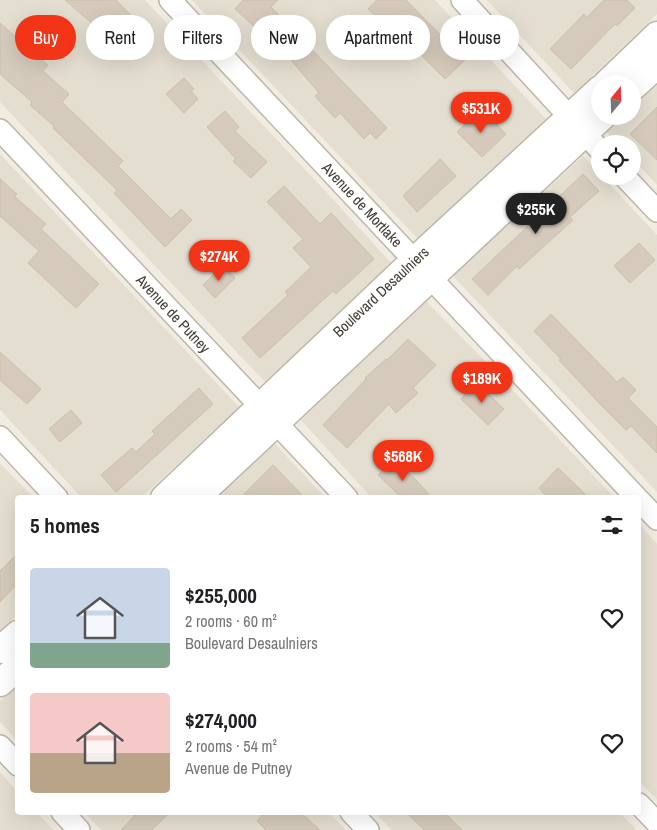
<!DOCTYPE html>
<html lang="en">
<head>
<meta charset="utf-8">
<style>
  :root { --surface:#fff; --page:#f6f6f6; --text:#202124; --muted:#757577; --accent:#f23517 }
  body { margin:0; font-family:"Archivo Narrow",sans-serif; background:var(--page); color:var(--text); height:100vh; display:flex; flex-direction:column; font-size:19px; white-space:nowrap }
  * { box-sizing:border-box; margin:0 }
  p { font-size:16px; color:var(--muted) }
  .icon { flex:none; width:28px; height:28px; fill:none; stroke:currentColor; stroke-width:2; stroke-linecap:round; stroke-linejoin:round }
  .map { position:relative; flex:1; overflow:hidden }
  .panel { position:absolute; left:15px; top:495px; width:626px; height:320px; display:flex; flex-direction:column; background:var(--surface); border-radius:5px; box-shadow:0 5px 20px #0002 }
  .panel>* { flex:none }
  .top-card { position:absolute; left:15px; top:15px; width:628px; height:45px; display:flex; gap:10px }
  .needle { width:32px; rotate:19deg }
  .buttons { position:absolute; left:591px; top:75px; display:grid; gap:10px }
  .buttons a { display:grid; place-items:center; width:50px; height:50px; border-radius:50%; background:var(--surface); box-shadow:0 5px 20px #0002; font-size:25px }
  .price { position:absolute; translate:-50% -42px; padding:0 11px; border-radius:18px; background:var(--accent); color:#fff; font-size:16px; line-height:32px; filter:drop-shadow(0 1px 2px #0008) }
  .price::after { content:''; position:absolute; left:50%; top:30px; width:15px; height:11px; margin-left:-8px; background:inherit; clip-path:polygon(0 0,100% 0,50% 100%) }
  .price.selected { background:#222; color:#fff }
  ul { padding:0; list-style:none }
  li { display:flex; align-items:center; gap:15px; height:125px; padding:0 15px }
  li span { display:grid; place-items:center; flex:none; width:140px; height:100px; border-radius:5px; color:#555 }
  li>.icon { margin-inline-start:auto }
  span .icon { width:60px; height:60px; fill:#fffc; stroke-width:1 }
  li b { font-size:21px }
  h2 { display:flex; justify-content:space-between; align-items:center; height:60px; padding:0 15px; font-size:21px }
  .pill { padding:0 18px; border-radius:22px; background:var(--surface); box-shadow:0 5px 20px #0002; font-size:18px; line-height:45px }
  .pill.selected { background:var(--accent); color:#fff }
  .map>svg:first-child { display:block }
  .residential { fill:#e4ded0 }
  .building { fill:#d5cabb; stroke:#ccbfac }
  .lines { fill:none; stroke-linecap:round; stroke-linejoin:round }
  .minor-casing { stroke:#beb6a8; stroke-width:24 }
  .tertiary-casing { stroke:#beb6a8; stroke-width:29 }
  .minor { stroke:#fff; stroke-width:21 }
  .tertiary { stroke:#fff; stroke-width:26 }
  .labels { text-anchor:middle; stroke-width:5; stroke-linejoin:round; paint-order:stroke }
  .street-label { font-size:15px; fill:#423c33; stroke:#fff }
</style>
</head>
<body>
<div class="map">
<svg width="657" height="830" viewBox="0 0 657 830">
  <rect width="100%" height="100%" fill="#f1ece2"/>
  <!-- residential -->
  <path class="residential" d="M 0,0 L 145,0 L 329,195 L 392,264 L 265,382 L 0,102 Z
    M 192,0 L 435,0 L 546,119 L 418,239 Z
    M 487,0 L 657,0 L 657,14 L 574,93 Z
    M 657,85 L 657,185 L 633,159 L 632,144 L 618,144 L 607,132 L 623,116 L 632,116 L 633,108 Z
    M 0,154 L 239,407 L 141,498 L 81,497 L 0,410 Z
    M 583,156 L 657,235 L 657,492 L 453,276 Z
    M 426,301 L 487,363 L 614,497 L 371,497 L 301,420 Z
    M 275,444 L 325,497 L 216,498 L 223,491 Z
    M 0,463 L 33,497 L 18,498 L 17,615 L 0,632 Z
    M 639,524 L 657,544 L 657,800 L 639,781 Z
    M 17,685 L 17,741 L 0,722 L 0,701 Z
    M 0,772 L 17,791 L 18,812 L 37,813 L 54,830 L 0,830 Z
    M 85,813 L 329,813 L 346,830 L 101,830 Z
    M 375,813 L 620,813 L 637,830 L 392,830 Z"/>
  <!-- building -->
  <path class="building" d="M 65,0 L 116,0 L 144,29 L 126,46 L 100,19 L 94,25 Z
    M 243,0 L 278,0 L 271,7 L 387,128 L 376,139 L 370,133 L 364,139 L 340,113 L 335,118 L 315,96 L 319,93 L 291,60 L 235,9 Z
    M 377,0 L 406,0 L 465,60 L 445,79 L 421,55 L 424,52 L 391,18 L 385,24 L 368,9 Z
    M 604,0 L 627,0 L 635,8 L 617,26 L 615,24 L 571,69 L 550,49 L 584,14 L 587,17 Z
    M 0,23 L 48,65 L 43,71 L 69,94 L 62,102 L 123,161 L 118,166 L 171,219 L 181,209 L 192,220 L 165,247 L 114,193 L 117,190 L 53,128 L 54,126 L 30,105 L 32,102 L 0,74 Z
    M 184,78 L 194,89 L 191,91 L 198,99 L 184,113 L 166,94 Z
    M 657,107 L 657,160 L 630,134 Z
    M 225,111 L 239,127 L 235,131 L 267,162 L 251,178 L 233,161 L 236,159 L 207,127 Z
    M 478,112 L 485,120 L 488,116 L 506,134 L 482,157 L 457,132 Z
    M 440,159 L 456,176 L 417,212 L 403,196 Z
    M 583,174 L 599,191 L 570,217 L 573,220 L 519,269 L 517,266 L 488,295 L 472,279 Z
    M 0,179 L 17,194 L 14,196 L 46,224 L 41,229 L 99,284 L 76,308 L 28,263 L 39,251 L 0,216 Z
    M 284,186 L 320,224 L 331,213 L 374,259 L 336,294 L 333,291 L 260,358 L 242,338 L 288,295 L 285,292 L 311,267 L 293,248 L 303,239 L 267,202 Z
    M 639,243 L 655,260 L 630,283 L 614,266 Z
    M 223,265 L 235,278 L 215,298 L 203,285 Z
    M 551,314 L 617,382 L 623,377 L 636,390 L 628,398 L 657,427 L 657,453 L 631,426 L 626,430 L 600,404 L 559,360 L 561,359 L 534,331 Z
    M 408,339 L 436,365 L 413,388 L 418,393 L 396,413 L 389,404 L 347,448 L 323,425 L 366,379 L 365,378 L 386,359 L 387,360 Z
    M 0,352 L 41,389 L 27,404 L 0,380 Z
    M 477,383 L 504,409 L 488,425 L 461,399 Z
    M 199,388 L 213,404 L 116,492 L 101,475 L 132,448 L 136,452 L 155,434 L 152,431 Z
    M 71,410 L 82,423 L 60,442 L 49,429 Z
    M 394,459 L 416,480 L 432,498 L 402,498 L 378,475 Z
    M 273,465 L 305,498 L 240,498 Z
    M 558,468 L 581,490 L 588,498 L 548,498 L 539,488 Z
    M 18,553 L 18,583 L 0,602 L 0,571 Z
    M 138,812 L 170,812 L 152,830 L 121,830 Z
    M 265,812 L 300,812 L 320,830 L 266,830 L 257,821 Z
    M 406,812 L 444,812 L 462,830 L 424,830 Z"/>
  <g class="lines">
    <defs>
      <path id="minor" d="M 170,0 L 637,498
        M 462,0 L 600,150
        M 0,130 L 347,498
        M 624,176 L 657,211
        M 0,437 L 57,498
        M 639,500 L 657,519
        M 0,746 L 18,765
        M 639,804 L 657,823
        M 62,812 L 79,830
        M 351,812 L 368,830"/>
      <path id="tertiary" d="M 606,84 L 657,35
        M 632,88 L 657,65
        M 164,498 L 403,271 L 600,89
        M 196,498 L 603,116
        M 0,650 L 18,634
        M 0,683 L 18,667"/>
    </defs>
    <!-- minor casing -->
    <use href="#minor" class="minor-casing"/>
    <!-- tertiary casing -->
    <use href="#tertiary" class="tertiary-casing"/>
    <!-- minor -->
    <use href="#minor" class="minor"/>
    <!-- tertiary -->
    <use href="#tertiary" class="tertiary"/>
  </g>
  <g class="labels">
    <!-- street labels -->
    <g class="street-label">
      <text transform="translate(362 205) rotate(47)" y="5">Avenue de Mortlake</text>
      <text transform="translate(381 292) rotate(-43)" y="5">Boulevard Desaulniers</text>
      <text transform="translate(173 314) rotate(47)" y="5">Avenue de Putney</text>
    </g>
  </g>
</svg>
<div class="buttons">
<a><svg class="needle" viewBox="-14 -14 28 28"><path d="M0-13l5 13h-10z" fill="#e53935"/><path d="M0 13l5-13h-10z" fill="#757577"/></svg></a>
<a><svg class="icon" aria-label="locate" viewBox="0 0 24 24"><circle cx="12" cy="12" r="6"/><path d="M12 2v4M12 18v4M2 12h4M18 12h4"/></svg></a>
</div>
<b class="price" style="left:481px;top:134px">$531K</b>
<b class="price selected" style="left:536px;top:235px">$255K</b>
<b class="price" style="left:219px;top:282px">$274K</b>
<b class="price" style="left:482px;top:404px">$189K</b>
<b class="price" style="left:403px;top:482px">$568K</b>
<div class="top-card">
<a class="pill selected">Buy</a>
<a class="pill">Rent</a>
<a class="pill">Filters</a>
<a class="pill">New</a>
<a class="pill">Apartment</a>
<a class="pill">House</a>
</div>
<section class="panel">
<h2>5 homes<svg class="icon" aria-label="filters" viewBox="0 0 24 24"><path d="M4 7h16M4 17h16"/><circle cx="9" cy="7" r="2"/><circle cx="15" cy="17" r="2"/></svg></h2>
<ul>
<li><span style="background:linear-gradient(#c9d6e8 75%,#7fa58c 0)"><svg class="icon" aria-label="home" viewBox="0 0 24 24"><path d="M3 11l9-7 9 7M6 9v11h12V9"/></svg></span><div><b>$255,000</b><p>2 rooms · 60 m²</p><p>Boulevard Desaulniers</p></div><svg class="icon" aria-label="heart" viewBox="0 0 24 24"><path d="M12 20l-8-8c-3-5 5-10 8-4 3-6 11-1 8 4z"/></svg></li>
<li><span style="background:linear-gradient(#f6c9c9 60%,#b9a48a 0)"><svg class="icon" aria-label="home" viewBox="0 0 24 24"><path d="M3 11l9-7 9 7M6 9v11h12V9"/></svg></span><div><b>$274,000</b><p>2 rooms · 54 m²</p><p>Avenue de Putney</p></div><svg class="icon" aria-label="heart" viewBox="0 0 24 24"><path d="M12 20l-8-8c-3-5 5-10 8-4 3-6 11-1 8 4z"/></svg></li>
</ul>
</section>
</div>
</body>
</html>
